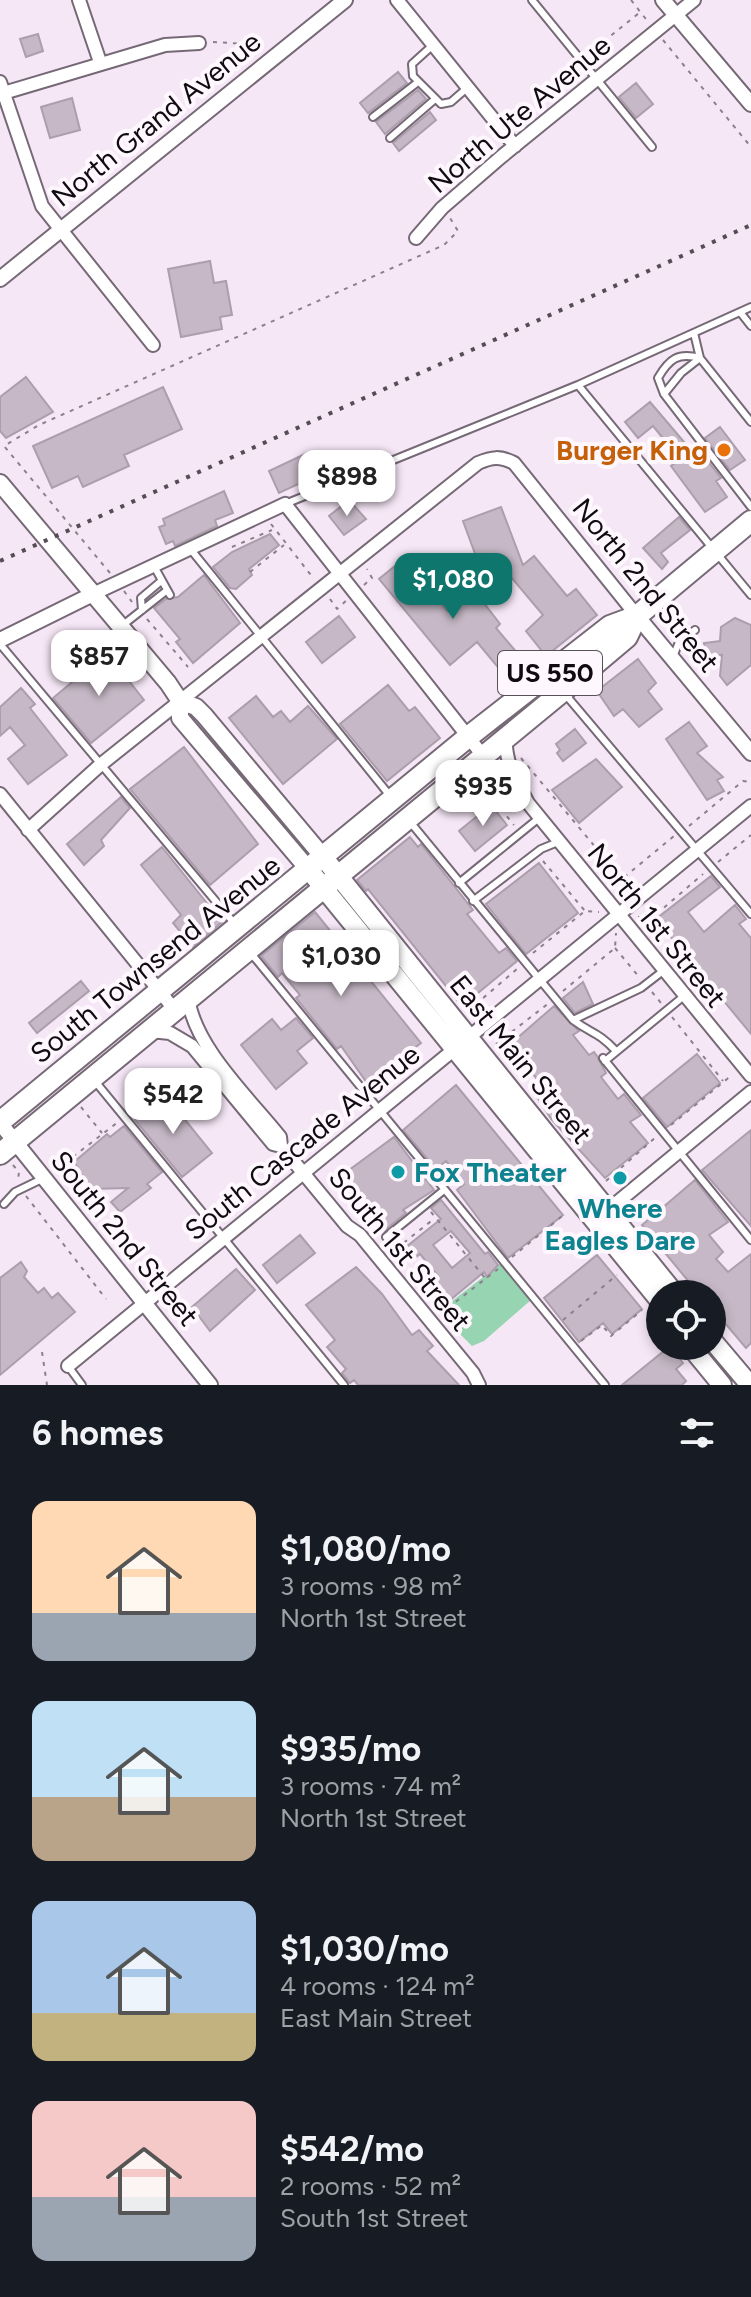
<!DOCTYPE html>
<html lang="en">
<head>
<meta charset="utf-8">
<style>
  :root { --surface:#171b24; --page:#242831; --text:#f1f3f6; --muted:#9ea1a6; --accent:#0f766e }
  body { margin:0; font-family:Figtree,sans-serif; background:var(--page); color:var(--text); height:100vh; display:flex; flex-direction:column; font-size:30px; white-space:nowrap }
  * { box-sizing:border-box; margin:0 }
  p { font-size:26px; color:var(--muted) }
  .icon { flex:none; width:44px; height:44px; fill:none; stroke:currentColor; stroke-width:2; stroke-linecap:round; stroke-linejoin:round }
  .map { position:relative; height:1385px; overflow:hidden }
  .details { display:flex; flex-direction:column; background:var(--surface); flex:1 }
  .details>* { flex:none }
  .fabs { position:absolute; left:646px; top:1280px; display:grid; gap:16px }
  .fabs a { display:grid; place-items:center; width:80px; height:80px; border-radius:50%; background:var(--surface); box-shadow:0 4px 12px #0003; font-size:40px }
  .price { position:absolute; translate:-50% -68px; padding:0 18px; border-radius:16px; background:#fff; color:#222; font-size:26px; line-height:52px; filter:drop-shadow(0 2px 4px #0008) }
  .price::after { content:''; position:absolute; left:50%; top:48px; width:24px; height:18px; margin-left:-12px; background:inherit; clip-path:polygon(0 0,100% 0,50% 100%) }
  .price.current { background:var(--accent); color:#fff }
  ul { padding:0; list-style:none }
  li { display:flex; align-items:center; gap:24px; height:200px; padding:0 32px }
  li span { display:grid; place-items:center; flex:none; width:224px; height:160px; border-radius:16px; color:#555 }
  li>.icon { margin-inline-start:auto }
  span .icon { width:96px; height:96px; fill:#fffc; stroke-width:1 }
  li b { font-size:34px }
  h2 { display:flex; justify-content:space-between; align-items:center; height:96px; padding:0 32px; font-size:34px }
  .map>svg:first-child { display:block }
  .green { fill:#97d5b2 }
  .building { fill:#c6b8c6; stroke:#ac9eac; stroke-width:2; fill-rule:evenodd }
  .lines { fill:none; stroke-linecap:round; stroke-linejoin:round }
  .service-casing { stroke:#766976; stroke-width:10 }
  .minor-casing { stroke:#766976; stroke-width:16 }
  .tertiary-casing { stroke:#766976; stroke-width:18 }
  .secondary-casing { stroke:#766976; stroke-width:20 }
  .primary-casing { stroke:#766976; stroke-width:22 }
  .trunk-casing { stroke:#766976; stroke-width:24 }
  .path { stroke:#8b808b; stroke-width:2; stroke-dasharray:4 6; stroke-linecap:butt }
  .service { stroke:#fff; stroke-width:6 }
  .minor { stroke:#fff; stroke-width:12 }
  .tertiary { stroke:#fff; stroke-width:14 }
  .secondary { stroke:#fff; stroke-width:16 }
  .primary { stroke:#fff; stroke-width:18 }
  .trunk { stroke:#fff; stroke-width:20 }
  .rail { stroke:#554d55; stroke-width:4; stroke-dasharray:4 8; stroke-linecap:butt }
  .food-dot { fill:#e8710a; stroke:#fef8fe; stroke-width:3 }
  .culture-dot { fill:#0f9aa8; stroke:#fef8fe; stroke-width:3 }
  .labels { text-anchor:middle; stroke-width:8; stroke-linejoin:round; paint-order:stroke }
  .shield { fill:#fef8fe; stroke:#575257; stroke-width:2 }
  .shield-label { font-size:26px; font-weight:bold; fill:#100b10 }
  .street-label { font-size:28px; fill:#100b10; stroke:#fef8fe }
  .food-label { font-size:28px; font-weight:bold; fill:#c56008; stroke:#fef8fe; text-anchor:end }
  .culture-label { font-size:28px; font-weight:bold; fill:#0d838f; stroke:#fef8fe; text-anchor:start }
</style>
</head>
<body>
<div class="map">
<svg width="751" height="1385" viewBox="0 0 751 1385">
  <rect width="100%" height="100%" fill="#f6e7f6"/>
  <!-- green -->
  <path class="green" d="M 500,1264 L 531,1300 L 484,1341 L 472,1346 L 438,1312 Z"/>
  <!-- building -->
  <path class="building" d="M 38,34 L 43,51 L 26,57 L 20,39 Z
    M 398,72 L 407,83 L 368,113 L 360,103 Z
    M 636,83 L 653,104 L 636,118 L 619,97 Z
    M 418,90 L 426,99 L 385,134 L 376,122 Z
    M 72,98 L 80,130 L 50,138 L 41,107 Z
    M 430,112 L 436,120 L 399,151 L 393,143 Z
    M 210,261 L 214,283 L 226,281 L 232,315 L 220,317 L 222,329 L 181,337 L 168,269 Z
    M 26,377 L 53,412 L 6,438 L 0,431 L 0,397 Z
    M 163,387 L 182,429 L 124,455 L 129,466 L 83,487 L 78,476 L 52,488 L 33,446 Z
    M 650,402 L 690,449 L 695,445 L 721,478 L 716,481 L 727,497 L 705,512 L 671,466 L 680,459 L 653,426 L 638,438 L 625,422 Z
    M 720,427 L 745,460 L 730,470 L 705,438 Z
    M 309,452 L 320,474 L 279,493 L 269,471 Z
    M 224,491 L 233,513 L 215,520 L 217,526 L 175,546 L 173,541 L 166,544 L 159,527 L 165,525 L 163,519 Z
    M 349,500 L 366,519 L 344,535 L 329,516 Z
    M 501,507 L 523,565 L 534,556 L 567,596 L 576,589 L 597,615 L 546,656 L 526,631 L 543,615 L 505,570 L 484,578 L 463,521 Z
    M 679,517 L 690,530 L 661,553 L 668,562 L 662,569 L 643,548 Z
    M 270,534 L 279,545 L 249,569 L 252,575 L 236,589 L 230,588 L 213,567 L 232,552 Z
    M 406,557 L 447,611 L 473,589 L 500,624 L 496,628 L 530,668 L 511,683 L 477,642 L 450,665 L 379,579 Z
    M 204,575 L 240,623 L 193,663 L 176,642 L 180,639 L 154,608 L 166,599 L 178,597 Z
    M 339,616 L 355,637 L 322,663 L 306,642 Z
    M 735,618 L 751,625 L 751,665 L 727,685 L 720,676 L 722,655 L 706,657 L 704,643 L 720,641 L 721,627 Z
    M 107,653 L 144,700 L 91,743 L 53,698 Z
    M 638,659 L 656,683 L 648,691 L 662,709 L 639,727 L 623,709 L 614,716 L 597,691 Z
    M 388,685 L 409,711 L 415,707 L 440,738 L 387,781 L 340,724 Z
    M 21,688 L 35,704 L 30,708 L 67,755 L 28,784 L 8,759 L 25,745 L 10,727 L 0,736 L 0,707 Z
    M 256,696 L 273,717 L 281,711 L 290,722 L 308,706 L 337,739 L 283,784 L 229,718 Z
    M 689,722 L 707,746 L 697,753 L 723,777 L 717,780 L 724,791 L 707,800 L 666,739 Z
    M 575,729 L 586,743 L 563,761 L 557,753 L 560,750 L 556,744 Z
    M 184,747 L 258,844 L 210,885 L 130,789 Z
    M 596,759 L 622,787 L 579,823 L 552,790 Z
    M 121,797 L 130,808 L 101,840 L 104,846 L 84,865 L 67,844 Z
    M 491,805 L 507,825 L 475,851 L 459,831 Z
    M 410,837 L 418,847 L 421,844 L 473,910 L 467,914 L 499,953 L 506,948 L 517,961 L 462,1006 L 368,889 L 366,891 L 357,880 Z
    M 162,847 L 222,922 L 193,947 L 173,923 L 181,915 L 141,865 Z
    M 539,863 L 578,913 L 526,954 L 486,904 Z
    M 711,876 L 720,887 L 688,912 L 704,932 L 735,905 L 746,919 L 739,924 L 751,938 L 751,1034 L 656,919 Z
    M 315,912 L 421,1043 L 367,1083 L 341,1046 L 337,1049 L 296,998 L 300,995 L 282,973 L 278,977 L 261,956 Z
    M 81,981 L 89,991 L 37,1033 L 29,1023 Z
    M 583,982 L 593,1004 L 575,1013 L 563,998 Z
    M 554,1006 L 579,1031 L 573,1035 L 589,1055 L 594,1052 L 597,1056 L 606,1073 L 601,1077 L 618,1099 L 624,1094 L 641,1115 L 630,1122 L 648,1143 L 605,1178 L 551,1119 L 537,1097 L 546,1089 L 508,1046 Z
    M 296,1018 L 313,1038 L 297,1051 L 307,1063 L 276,1089 L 241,1045 L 272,1019 L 281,1030 Z
    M 697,1054 L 720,1083 L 667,1127 L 643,1098 Z
    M 456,1085 L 563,1215 L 508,1258 L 457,1190 L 464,1184 L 446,1161 L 436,1169 L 403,1130 Z
    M 165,1095 L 212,1153 L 182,1177 L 135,1120 Z
    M 124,1126 L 162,1172 L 147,1184 L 151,1188 L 120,1212 L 111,1202 L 128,1188 L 91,1189 L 74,1162 L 107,1134 L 110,1137 Z
    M 751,1130 L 751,1226 L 702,1170 Z
    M 394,1137 L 434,1190 L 403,1210 L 406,1213 L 384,1231 L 341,1176 Z
    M 695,1180 L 728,1222 L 709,1235 L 723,1252 L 716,1259 L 728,1272 L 751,1254 L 751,1343 L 746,1348 L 712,1308 L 712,1294 L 700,1294 L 694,1288 L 642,1225 Z
    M 441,1200 L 485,1254 L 488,1252 L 498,1265 L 487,1277 L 484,1272 L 449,1301 L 433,1281 L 439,1277 L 420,1254 L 415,1258 L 406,1247 L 441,1219 L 431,1208 ZM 451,1231 L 470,1253 L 452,1268 L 433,1245 Z
    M 300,1235 L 315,1253 L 277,1283 L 263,1265 Z
    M 597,1255 L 642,1309 L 612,1334 L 603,1323 L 579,1342 L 544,1298 Z
    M 21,1262 L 27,1271 L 24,1277 L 38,1293 L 44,1288 L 52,1298 L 58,1293 L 75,1312 L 0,1375 L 0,1278 Z
    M 356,1267 L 382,1294 L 412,1335 L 419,1330 L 433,1346 L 427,1351 L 459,1385 L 358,1385 L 354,1380 L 350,1383 L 342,1373 L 346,1369 L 327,1347 L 335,1340 L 306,1305 Z
    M 236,1269 L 255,1290 L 210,1331 L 192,1307 Z
    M 670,1346 L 683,1363 L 676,1369 L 686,1381 L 682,1385 L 622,1385 Z"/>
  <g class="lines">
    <defs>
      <path id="service" d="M 532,0 L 652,147
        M 433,45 L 412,64 L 413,76 L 441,104 L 451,102 L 467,88
        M 373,117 L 418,82
        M 390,138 L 434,100
        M 740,312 L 751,326
        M 694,333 L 700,358 L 751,422
        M 700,358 L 681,373 L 664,394 L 751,507
        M 578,385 L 751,595
        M 664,394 L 658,378 C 669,359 678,352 700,358
        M 285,504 L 578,385 L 751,307
        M 192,551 L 391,797
        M 155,568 L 170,595
        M 142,610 L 141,598 L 160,582
        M 123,625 L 166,591
        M 0,644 L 234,923
        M 673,657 L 679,642 L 695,630
        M 565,694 L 751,914
        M 411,823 L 573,1020 L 641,988 L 663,971
        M 459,883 L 539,818
        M 473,901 L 541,849 L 558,842
        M 250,952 L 605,1385
        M 573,1020 C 592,1034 598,1032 615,1050
        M 603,1058 L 751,1240
        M 605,1061 L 684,996
        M 94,1080 L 344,1385
        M 4,1204 L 15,1192 L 44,1178
        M 386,1237 L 444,1190
        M 68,1366 L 82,1385"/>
      <path id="minor" d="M 79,0 L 100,62
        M 397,0 L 515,146
        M 0,82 L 42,206 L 153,345
        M 0,94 L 165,45 L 199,43
        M 416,238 L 442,208 L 501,157 L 694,0
        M 93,594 L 285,504 L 484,757
        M 506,736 C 504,761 516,782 528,803 L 751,1076
        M 464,775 L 480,772 L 525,801
        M 0,794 L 174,1009
        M 28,830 L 99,766 L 478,463 C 492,457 500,456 514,463 L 637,616
        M 188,997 C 194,1047 249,1098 280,1137 L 281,1146 L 347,1226 L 360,1235 L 473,1373 L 479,1385
        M 150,1031 L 170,1033 L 192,1046 L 273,1144 L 281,1146
        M 602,1215 L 751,1092
        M 68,1366 L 751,806"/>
      <path id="tertiary" d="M 663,0 L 751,104
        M 0,279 L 345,0
        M 637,616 L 751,753
        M 0,640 L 93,594
        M 0,1123 L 210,1385"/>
      <path id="secondary" d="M 0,483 L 168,683 L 180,701 L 180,718 L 309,870
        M 180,701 L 196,707 L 204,715 L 324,858"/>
      <path id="primary" d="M 324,858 L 675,1294
        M 309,870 L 660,1301
        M 712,1340 L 750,1385
        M 690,1346 L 722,1385"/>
      <path id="trunk" d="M 0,1122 L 468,737 L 610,626 L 637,616 L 751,521
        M 0,1154 L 563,691 L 627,637 L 637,616"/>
    </defs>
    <!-- service casing -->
    <use href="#service" class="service-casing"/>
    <!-- minor casing -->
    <use href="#minor" class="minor-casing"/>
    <!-- tertiary casing -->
    <use href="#tertiary" class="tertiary-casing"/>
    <!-- secondary casing -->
    <use href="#secondary" class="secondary-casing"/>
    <!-- primary casing -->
    <use href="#primary" class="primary-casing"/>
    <!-- trunk casing -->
    <use href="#trunk" class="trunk-casing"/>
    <!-- path -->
    <path class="path" d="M 631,0 L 649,23
      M 663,40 L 751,147
      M 213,42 L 264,45
      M 588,54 L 639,13
      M 271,524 L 314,579
      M 232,547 L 272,530
      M 250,572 L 284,545
      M 110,573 L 4,446 L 39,425 L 444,245 L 458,231 L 450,218
      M 364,585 L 372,578 L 367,569
      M 124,591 L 132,602
      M 330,599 L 337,609 L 347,600
      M 147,619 L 188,667
      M 521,758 L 622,879
      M 488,793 L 514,825
      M 689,826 L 743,781 L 751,782
      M 543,861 L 585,911
      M 718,862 L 751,835
      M 620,896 L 622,879 L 674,836
      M 638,917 L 652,918 L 703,874
      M 615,948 L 640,978
      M 533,953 L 585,911 L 599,912
      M 563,991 L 615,948 L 616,933
      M 652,992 L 661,1003
      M 468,1011 L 517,969
      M 672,1017 L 723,1081
      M 496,1044 L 549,1003
      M 81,1107 L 102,1133
      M 671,1125 L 732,1075
      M 65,1163 L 118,1122
      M 13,1165 L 19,1172 L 18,1180
      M 606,1181 L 656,1137
      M 26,1196 L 106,1299
      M 431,1212 L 485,1278
      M 396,1249 L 435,1218
      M 512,1257 L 566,1213
      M 440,1314 L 498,1269
      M 563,1320 L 617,1275
      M 581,1341 L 602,1325 L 611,1336 L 642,1310
      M 42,1352 L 47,1385"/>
    <!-- service -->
    <use href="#service" class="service"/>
    <!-- minor -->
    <use href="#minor" class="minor"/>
    <!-- tertiary -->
    <use href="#tertiary" class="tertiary"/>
    <!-- secondary -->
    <use href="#secondary" class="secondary"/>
    <!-- primary -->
    <use href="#primary" class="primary"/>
    <!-- trunk -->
    <use href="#trunk" class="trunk"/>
    <!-- rail -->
    <path class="rail" d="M 0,561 L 751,225"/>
  </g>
  <!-- markers -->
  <circle class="food-dot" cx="724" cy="450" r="8"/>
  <g class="culture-dot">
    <circle cx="398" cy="1172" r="8"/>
    <circle cx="620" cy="1178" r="8"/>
  </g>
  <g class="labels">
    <!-- shield labels -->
    <rect class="shield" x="498" y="651" width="104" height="44" rx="6"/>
    <g class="shield-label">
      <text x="550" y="682">US 550</text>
    </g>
    <!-- street labels -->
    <g class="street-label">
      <text transform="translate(519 114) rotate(-40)" y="10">North Ute Avenue</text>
      <text transform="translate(156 119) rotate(-39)" y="10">North Grand Avenue</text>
      <text transform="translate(646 585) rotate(51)" y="10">North 2nd Street</text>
      <text transform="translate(657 925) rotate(51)" y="10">North 1st Street</text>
      <text transform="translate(155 959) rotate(-39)" y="10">South Townsend Avenue</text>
      <text transform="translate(521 1059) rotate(51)" y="10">East Main Street</text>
      <text transform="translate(302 1142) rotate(-39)" y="10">South Cascade Avenue</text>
      <text transform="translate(125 1238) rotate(51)" y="10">South 2nd Street</text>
      <text transform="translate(400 1249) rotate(50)" y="10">South 1st Street</text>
    </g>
    <!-- food labels -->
    <g class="food-label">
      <text x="708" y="460">Burger King</text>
    </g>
    <!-- culture labels -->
    <g class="culture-label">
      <text x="414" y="1182">Fox Theater</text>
      <text x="620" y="1218" text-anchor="middle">Where<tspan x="620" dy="32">Eagles Dare</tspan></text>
    </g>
  </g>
</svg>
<div class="fabs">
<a><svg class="icon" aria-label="locate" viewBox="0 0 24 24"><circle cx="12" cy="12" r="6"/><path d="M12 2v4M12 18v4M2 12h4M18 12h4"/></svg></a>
</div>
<b class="price" style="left:347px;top:518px">$898</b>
<b class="price current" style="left:453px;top:621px">$1,080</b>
<b class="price" style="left:99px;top:698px">$857</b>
<b class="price" style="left:483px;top:828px">$935</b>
<b class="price" style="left:341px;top:998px">$1,030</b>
<b class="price" style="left:173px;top:1136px">$542</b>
</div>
<section class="details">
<h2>6 homes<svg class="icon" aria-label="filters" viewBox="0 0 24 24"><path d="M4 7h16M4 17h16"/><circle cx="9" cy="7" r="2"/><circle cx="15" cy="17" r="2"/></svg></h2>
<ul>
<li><span style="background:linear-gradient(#ffd9b3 70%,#9aa5b1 0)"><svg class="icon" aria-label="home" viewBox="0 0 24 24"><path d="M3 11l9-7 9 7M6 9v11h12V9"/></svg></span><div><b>$1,080/mo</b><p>3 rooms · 98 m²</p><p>North 1st Street</p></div></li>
<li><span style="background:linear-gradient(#bfe0f5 60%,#b9a48a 0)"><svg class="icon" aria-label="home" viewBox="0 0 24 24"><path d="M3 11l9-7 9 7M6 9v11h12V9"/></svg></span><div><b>$935/mo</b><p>3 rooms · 74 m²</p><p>North 1st Street</p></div></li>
<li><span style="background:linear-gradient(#a9c7e8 70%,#c2b280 0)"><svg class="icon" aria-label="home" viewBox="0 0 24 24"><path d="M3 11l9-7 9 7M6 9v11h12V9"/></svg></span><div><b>$1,030/mo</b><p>4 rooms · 124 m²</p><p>East Main Street</p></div></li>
<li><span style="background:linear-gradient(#f6c9c9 60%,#9aa5b1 0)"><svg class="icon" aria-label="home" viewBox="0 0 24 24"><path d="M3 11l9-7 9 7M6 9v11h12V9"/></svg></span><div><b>$542/mo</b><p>2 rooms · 52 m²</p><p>South 1st Street</p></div></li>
</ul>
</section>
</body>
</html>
